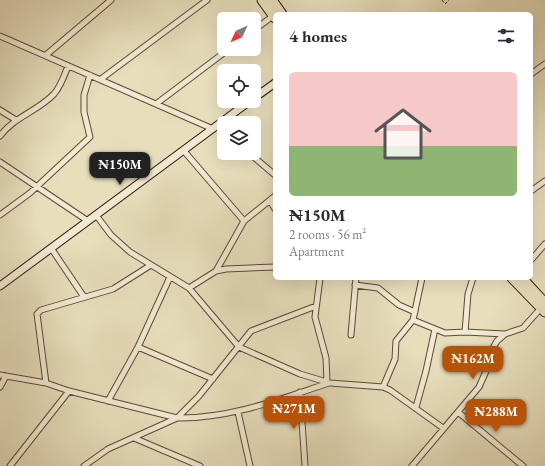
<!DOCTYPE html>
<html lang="en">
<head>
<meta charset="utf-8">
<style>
  :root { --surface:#fff; --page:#f7f7f7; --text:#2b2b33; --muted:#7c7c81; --line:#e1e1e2; --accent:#b45309 }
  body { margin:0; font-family:"EB Garamond",serif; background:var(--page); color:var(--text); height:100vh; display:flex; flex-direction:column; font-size:15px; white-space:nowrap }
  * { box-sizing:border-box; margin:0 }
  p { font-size:13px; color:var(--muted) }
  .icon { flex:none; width:22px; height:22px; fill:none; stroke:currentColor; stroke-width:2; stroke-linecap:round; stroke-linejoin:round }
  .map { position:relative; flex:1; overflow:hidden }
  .side { position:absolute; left:273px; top:12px; width:260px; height:268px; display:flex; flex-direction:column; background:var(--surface); border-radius:6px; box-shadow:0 4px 16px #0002 }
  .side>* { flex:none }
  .needle { width:26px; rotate:226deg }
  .tools { position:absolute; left:217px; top:12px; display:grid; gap:8px }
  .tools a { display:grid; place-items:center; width:44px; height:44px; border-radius:6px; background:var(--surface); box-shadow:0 4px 16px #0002; font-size:20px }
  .price { position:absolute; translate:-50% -34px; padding:0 9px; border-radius:8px; background:var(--accent); color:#fff; font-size:13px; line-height:26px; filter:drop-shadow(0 1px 2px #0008) }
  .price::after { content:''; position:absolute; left:50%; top:24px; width:12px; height:9px; margin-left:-6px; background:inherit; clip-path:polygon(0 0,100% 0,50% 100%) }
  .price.selected { background:#222; color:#fff }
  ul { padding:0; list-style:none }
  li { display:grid; align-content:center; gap:8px; height:212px; padding:0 16px }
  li+li { border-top:1px solid var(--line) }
  li span { display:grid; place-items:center; height:124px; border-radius:6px; color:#555 }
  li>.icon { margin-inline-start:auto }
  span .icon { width:72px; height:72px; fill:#fffc; stroke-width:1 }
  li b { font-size:17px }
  h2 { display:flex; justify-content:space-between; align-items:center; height:48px; padding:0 16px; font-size:17px }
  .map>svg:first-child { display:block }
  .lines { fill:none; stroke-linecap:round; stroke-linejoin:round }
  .street-casing { stroke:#614730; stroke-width:7 }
  .secondary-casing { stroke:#341502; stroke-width:9 }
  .highway-casing { stroke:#341502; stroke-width:11 }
  .path { stroke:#341502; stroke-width:1; stroke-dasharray:3 2; stroke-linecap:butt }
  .street { stroke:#efead3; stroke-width:5 }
  .secondary { stroke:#efead3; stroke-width:7 }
  .highway { stroke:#e7debc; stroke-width:9 }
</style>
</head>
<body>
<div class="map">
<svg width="545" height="466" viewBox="0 0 545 466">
  <rect width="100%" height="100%" fill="#e7debc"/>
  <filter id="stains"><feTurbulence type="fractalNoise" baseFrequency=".005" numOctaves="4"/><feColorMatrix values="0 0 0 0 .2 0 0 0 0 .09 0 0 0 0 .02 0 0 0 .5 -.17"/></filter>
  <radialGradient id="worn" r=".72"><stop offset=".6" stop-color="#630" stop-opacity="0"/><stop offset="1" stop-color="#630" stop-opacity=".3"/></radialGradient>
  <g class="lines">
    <defs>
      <path id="street" d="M 254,30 L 273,16
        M 0,36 L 213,129
        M 46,55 L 111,0
        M 531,74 L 545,64
        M 101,79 L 207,0
        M 156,104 L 229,49
        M 0,110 L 16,120
        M 0,136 C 14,117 38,111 54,94 C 61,86 64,76 68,66
        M 184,151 L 244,221
        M 249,153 L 275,175
        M 0,162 L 88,221
        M 531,191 L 545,181
        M 270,201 L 275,209
        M 0,215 L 30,193 L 90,137 L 84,112 L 84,95 L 90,75
        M 96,215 L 111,235 L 130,252 L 189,288 L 239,347 L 300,374 L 330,383 L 383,387 L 390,390 L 443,428
        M 51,248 L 84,297
        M 531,260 L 545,244
        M 216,271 L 244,221 L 275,196
        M 320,278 L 315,317 L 326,358 L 327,382
        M 355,285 L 378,288 L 399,305 L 415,312
        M 189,288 L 216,271 L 226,269 L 275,267
        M 413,320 L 445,333 L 465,332 L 505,334
        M 465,332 L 468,294 L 473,278
        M 351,335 L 356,278
        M 138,347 L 213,379
        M 0,375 L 46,383 L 69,391 L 177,418 C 230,419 280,399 329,383
        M 46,383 L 37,314 L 41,310 L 113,289 L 151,265
        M 0,387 L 6,376
        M 383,387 L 395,359 L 396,341 L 413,320 L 422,278
        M 300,392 L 305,466
        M 108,401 L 138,347 L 170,277
        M 416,407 L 426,371 L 435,329
        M 238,412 L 250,466
        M 458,412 L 523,466
        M 134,438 L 200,466
        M 10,466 L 69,391
        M 84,466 L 108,449 L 177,418 L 199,396 L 251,331 L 316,306
        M 412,466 L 479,387 L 487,369 L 490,353 L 497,341 L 505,334 L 523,328 L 541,308"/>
      <path id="secondary" d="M 254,98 L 275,83
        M 0,286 L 250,101"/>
      <path id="highway" d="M 262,0 L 275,18
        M 272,0 L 282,14
        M 512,278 L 545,312
        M 522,278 L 545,303"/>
    </defs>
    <!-- street casing -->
    <use href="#street" class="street-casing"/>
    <!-- secondary casing -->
    <use href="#secondary" class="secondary-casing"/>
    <!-- highway casing -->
    <use href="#highway" class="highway-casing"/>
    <!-- path -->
    <path class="path" d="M 442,0 L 445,4 L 449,0"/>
    <!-- street -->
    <use href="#street" class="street"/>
    <!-- secondary -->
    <use href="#secondary" class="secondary"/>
    <!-- highway -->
    <use href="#highway" class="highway"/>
  </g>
  <rect width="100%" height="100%" filter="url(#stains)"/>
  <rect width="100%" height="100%" fill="url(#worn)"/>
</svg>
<div class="tools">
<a><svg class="needle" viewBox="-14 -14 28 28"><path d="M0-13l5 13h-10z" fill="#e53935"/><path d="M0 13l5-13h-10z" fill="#7c7c81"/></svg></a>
<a><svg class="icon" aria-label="locate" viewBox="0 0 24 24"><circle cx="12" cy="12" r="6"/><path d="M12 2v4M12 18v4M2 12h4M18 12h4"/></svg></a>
<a><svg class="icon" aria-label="layers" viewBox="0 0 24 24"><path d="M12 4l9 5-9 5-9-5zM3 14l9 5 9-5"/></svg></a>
</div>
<b class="price selected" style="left:120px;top:186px">₦150M</b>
<b class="price" style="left:473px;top:380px">₦162M</b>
<b class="price" style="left:294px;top:430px">₦271M</b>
<b class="price" style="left:496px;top:433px">₦288M</b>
<section class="side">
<h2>4 homes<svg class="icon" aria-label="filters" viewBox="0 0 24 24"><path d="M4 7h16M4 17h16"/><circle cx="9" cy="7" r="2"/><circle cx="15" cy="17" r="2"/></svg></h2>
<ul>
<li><span style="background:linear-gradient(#f6c9c9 60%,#8fb573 0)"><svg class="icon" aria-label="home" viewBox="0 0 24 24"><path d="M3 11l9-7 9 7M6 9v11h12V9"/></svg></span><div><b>₦150M</b><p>2 rooms · 56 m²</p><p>Apartment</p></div></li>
</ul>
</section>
</div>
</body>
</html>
